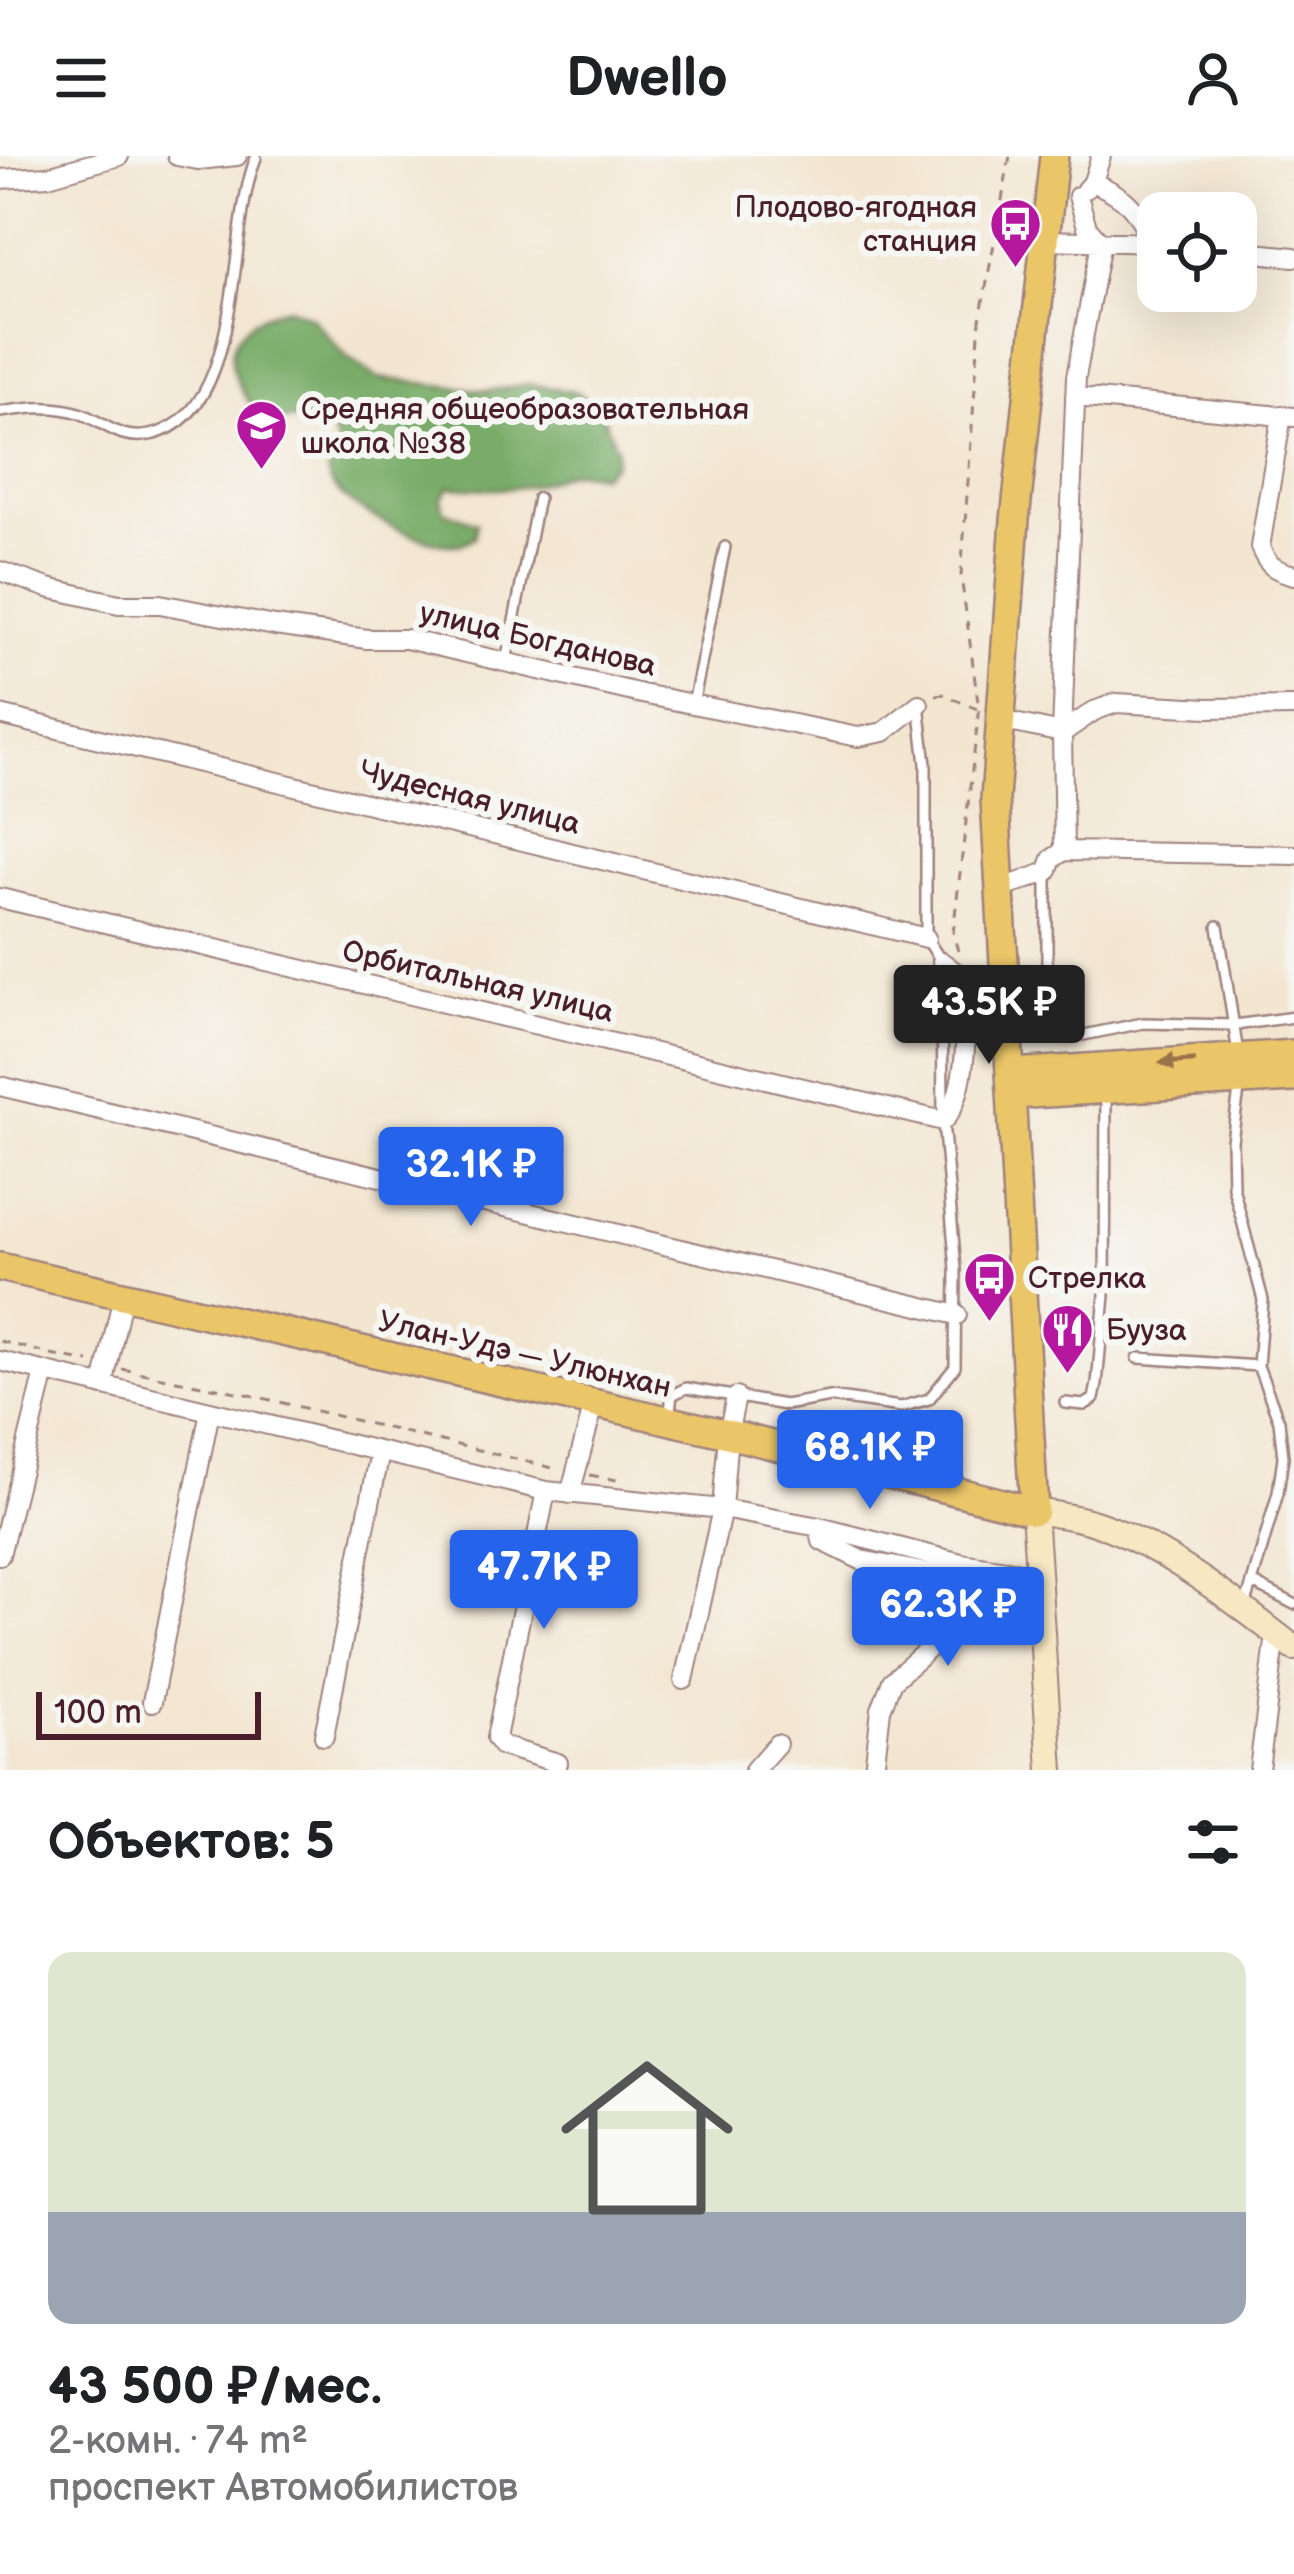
<!DOCTYPE html>
<html lang="ru">
<head>
<meta charset="utf-8">
<style>
  :root { --surface:#fff; --page:#f6f6f6; --text:#202124; --muted:#757577; --accent:#2563eb }
  body { margin:0; font-family:"Balsamiq Sans",sans-serif; background:var(--page); color:var(--text); height:100vh; display:flex; flex-direction:column; font-size:45px; white-space:nowrap }
  * { box-sizing:border-box; margin:0 }
  p { font-size:39px; color:var(--muted) }
  .icon { flex:none; width:66px; height:66px; fill:none; stroke:currentColor; stroke-width:2; stroke-linecap:round; stroke-linejoin:round }
  .map { position:relative; height:1614px; overflow:hidden }
  .panel { display:flex; flex-direction:column; background:var(--surface); flex:1 }
  .panel>* { flex:none }
  .controls { position:absolute; left:1137px; top:36px; display:grid; gap:24px }
  .controls a { display:grid; place-items:center; width:120px; height:120px; border-radius:24px; background:var(--surface); box-shadow:0 12px 48px #0002; font-size:60px }
  .scale { position:absolute; left:36px; bottom:30px; width:225px; box-sizing:border-box; padding-left:12px; border:6px solid #4a1f2b; border-top:0; font-size:33px; line-height:42px; white-space:nowrap; color:#4a1f2b; -webkit-text-stroke:9px #f6f6f2; paint-order:stroke }
  .price { position:absolute; translate:-50% -102px; padding:0 27px; border-radius:12px; background:var(--accent); color:#fff; font-size:39px; line-height:78px; filter:drop-shadow(0 3px 6px #0008) }
  .price::after { content:''; position:absolute; left:50%; top:72px; width:36px; height:27px; margin-left:-18px; background:inherit; clip-path:polygon(0 0,100% 0,50% 100%) }
  .price.active { background:#222; color:#fff }
  ul { padding:0; list-style:none }
  li { display:grid; align-content:center; gap:24px; height:636px; padding:0 48px }
  li span { display:grid; place-items:center; height:372px; border-radius:24px; color:#555 }
  li>.icon { margin-inline-start:auto }
  span .icon { width:216px; height:216px; fill:#fffc; stroke-width:1 }
  li b { font-size:51px }
  h2 { display:flex; justify-content:space-between; align-items:center; height:144px; padding:0 48px; font-size:51px }
  header { display:flex; justify-content:space-between; align-items:center; height:156px; padding:0 48px; background:var(--surface); font-size:54px; font-weight:600 }
  .map>svg:first-child { display:block }
  .forest { fill:#78ac68; stroke:#61664a; stroke-width:3 }
  .lines { fill:none; stroke-linecap:round; stroke-linejoin:round }
  .service-casing { stroke:#9e827e; stroke-width:14 }
  .minor-casing { stroke:#9e827e; stroke-width:22 }
  .secondary-casing { stroke:#9e827e; stroke-width:28 }
  .primary-casing { stroke:#9e827e; stroke-width:32 }
  .path { stroke:#9e827e; stroke-width:3; stroke-dasharray:9 9; stroke-linecap:butt }
  .service { stroke:#fff; stroke-width:9 }
  .minor { stroke:#fff; stroke-width:18 }
  .secondary { stroke:#f7e8c3; stroke-width:24 }
  .primary { stroke:#ebc669; stroke-width:27 }
  .oneway { fill:#9a724a }
  .labels { text-anchor:middle; stroke-width:12; stroke-linejoin:round; paint-order:stroke }
  .poi-label { font-size:30px; fill:#4a1f2b; stroke:#f6f6f2; text-anchor:start }
  .street-label { font-size:30px; fill:#4a1f2b; stroke:#f6f6f2 }
</style>
</head>
<body>
<header><svg class="icon" aria-label="menu" viewBox="0 0 24 24"><path d="M4 6h16M4 12h16M4 18h16"/></svg>Dwello<svg class="icon" aria-label="person" viewBox="0 0 24 24"><circle cx="12" cy="8" r="4"/><path d="M4 21q1-7 8-7t8 7"/></svg></header>
<div class="map">
<svg width="1294" height="1614" viewBox="0 0 1294 1614">
  <rect width="100%" height="100%" fill="#f6f6f2"/>
  <filter id="ink" filterUnits="userSpaceOnUse"><feTurbulence type="fractalNoise" baseFrequency=".00833" numOctaves="2"/><feDisplacementMap in="SourceGraphic" scale="24" xChannelSelector="R" yChannelSelector="G"/><feConvolveMatrix kernelMatrix="1 2 1 2 8 2 1 2 1" color-interpolation-filters="sRGB"/></filter>
  <filter id="wash" filterUnits="userSpaceOnUse"><feTurbulence type="fractalNoise" baseFrequency=".004" numOctaves="4" result="noise"/><feDisplacementMap in="SourceGraphic" scale="48" xChannelSelector="R" yChannelSelector="G"/><feGaussianBlur stdDeviation="2.7" result="paint"/><feColorMatrix in="noise" values="0 0 0 0 0 0 0 0 0 0 0 0 0 0 0 0 0 1.4 0 .05"/><feComposite in="paint" operator="in"/></filter>
  <g filter="url(#wash)">
    <rect width="100%" height="100%" fill="#f3e6d1"/>
    <!-- forest -->
    <path class="forest" d="M 288,151 L 311,161 L 347,201 L 378,222 L 488,235 L 530,228 L 578,237 L 601,255 L 617,293 L 614,308 L 601,319 C 561,310 570,320 536,328 C 507,335 479,333 449,331 L 441,343 L 444,355 L 477,367 L 474,382 C 468,384 462,389 456,389 C 428,391 328,348 328,316 C 328,308 335,298 338,290 L 332,274 L 300,263 L 265,265 C 219,216 216,170 288,151 Z"/>
  </g>
  <g filter="url(#ink)">
    <g class="lines">
      <defs>
        <path id="service" d="M 0,256 C 27,252 55,248 82,258 C 106,268 121,285 150,279 C 247,259 226,74 256,2
          M 506,506 L 538,342
          M 693,548 L 725,391
          M 1047,716 L 1047,827 L 1072,875 L 1084,879 L 1143,867 L 1235,869 L 1294,861
          M 1218,770 L 1238,897
          M 1240,927 L 1232,985 L 1233,1031 L 1263,1144 L 1258,1210 L 1279,1265 L 1283,1301 L 1278,1337 L 1246,1448
          M 1138,1202 L 1258,1210
          M 1065,1247 L 1084,1249 L 1094,1243 L 1097,1228 L 1105,1139 L 1106,938
          M 669,1262 L 672,1239 L 686,1232 L 785,1249 L 830,1241 L 901,1251 L 929,1243 L 955,1211 L 956,1113 L 943,965 L 942,806 L 926,782 L 926,608 L 919,548
          M 1253,1427 L 1294,1448"/>
        <path id="minor" d="M 177,0 L 198,4 L 237,0
          M 0,23 L 48,20 L 119,0
          M 1093,26 C 1128,42 1136,51 1152,87
          M 1086,33 L 1093,26 L 1101,0
          M 1046,84 L 1158,87
          M 1236,95 L 1294,101
          M 1075,241 L 1294,261
          M 1282,259 L 1260,391 C 1267,410 1275,414 1294,419
          M 0,415 L 48,432 L 119,448 L 160,448 L 275,470 L 367,483 L 406,483 L 642,538 L 858,581 L 884,576 L 919,548
          M 1294,551 L 1208,552 L 1116,547 L 1094,555 L 1062,577 L 1064,695 L 1294,699
          M 0,559 L 926,782
          M 1000,564 L 1062,577 L 1076,221 L 1101,87 L 1087,71 L 1078,40
          M 998,734 L 1047,716 L 1052,703 L 1064,695
          M 0,742 L 943,965 C 970,938 966,861 966,824 L 942,806
          M 0,930 L 957,1159
          M 0,1205 L 546,1335 L 722,1353 L 819,1371 L 822,1385 L 861,1404 L 998,1431
          M 103,1230 L 123,1139
          M 546,1335 L 496,1582 L 502,1590 L 558,1607
          M 570,1338 L 594,1248
          M 819,1371 L 961,1407 L 1039,1419
          M 0,1399 L 45,1216
          M 684,1524 L 722,1353 L 728,1278 L 736,1241
          M 152,1546 L 210,1255
          M 324,1580 L 380,1296
          M 754,1614 L 777,1588
          M 874,1614 L 881,1553 L 892,1525 L 992,1438 L 1008,1414
          M 1259,1614 L 1276,1478"/>
        <path id="secondary" d="M 1051,1614 L 1034,1355 C 1055,1358 1078,1361 1098,1368 C 1162,1389 1241,1450 1294,1492"/>
        <path id="primary" d="M 1012,917 L 1294,898
          M 1013,939 L 1294,922
          M 0,1111 L 728,1278 L 1034,1355 L 995,643 L 1015,364 L 1054,0"/>
      </defs>
      <!-- service casing -->
      <use href="#service" class="service-casing"/>
      <!-- minor casing -->
      <use href="#minor" class="minor-casing"/>
      <!-- secondary casing -->
      <use href="#secondary" class="secondary-casing"/>
      <!-- primary casing -->
      <use href="#primary" class="primary-casing"/>
      <!-- path -->
      <path class="path" d="M 936,539 L 943,538 L 977,553
        M 958,795 L 953,777 L 979,554 L 961,420 L 980,164 L 1010,0
        M 0,1185 L 42,1196
        M 51,1199 L 89,1206
        M 122,1213 L 246,1238 L 557,1313
        M 590,1319 L 622,1325"/>
      <!-- service -->
      <use href="#service" class="service"/>
      <!-- minor -->
      <use href="#minor" class="minor"/>
      <!-- secondary -->
      <use href="#secondary" class="secondary"/>
      <!-- primary -->
      <use href="#primary" class="primary"/>
    </g>
    <!-- one-way arrows -->
    <defs><path id="oneway-solid" d="M-6-.8H1V-3.2L6.5 0L1 3.2V.8H-6Z" transform="scale(3)"/></defs>
    <use class="oneway" href="#oneway-solid" transform="translate(1177 906) rotate(176)"/>
  </g>
  <!-- icons -->
  <defs>
    <symbol id="bus-pin" viewBox="-11 -11 22 30"><path d="M0 17L-7.5 6A9.5 9.5 0 1 1 7.5 6Z" fill="#b5179e" stroke="#f6f6f2"/><path d="M-5-6H5V4H4V6H2V4H-2V6H-4V4H-5ZM-3.5-4V0h7V-4ZM-3.5 1.2v1.5H-2V1.2ZM2 1.2v1.5H3.5V1.2Z" fill="#fff"/></symbol>
    <symbol id="school-pin" viewBox="-11 -11 22 30"><path d="M0 17L-7.5 6A9.5 9.5 0 1 1 7.5 6Z" fill="#b5179e" stroke="#f6f6f2"/><path d="M0-5L7-2L0 1L-7-2ZM-4 1L0 2.5L4 1V4Q0 6-4 4Z" fill="#fff"/></symbol>
    <symbol id="restaurant-pin" viewBox="-11 -11 22 30"><path d="M0 17L-7.5 6A9.5 9.5 0 1 1 7.5 6Z" fill="#b5179e" stroke="#f6f6f2"/><path d="M-5-6h1v4h1v-4h1v4h1v-4h1v5L-1.5 .5V6h-2V.5L-5-1ZM5-6V6H3V1.5H1.5Q1.5-4 5-6Z" fill="#fff"/></symbol>
  </defs>
  <g fill-rule="evenodd">
    <use href="#bus-pin" x="986" y="38" width="59" height="81"/>
    <use href="#school-pin" x="232" y="240" width="59" height="81"/>
    <use href="#bus-pin" x="960" y="1092" width="59" height="81"/>
    <use href="#restaurant-pin" x="1038" y="1144" width="59" height="81"/>
  </g>
  <g class="labels">
    <!-- poi labels -->
    <g class="poi-label">
      <text x="977" y="61" text-anchor="end">Плодово-ягодная<tspan x="977" dy="34">станция</tspan></text>
      <text x="301" y="263">Средняя общеобразовательная<tspan x="301" dy="34">школа №38</tspan></text>
      <text x="1028" y="1132">Стрелка</text>
      <text x="1106" y="1184">Бууза</text>
    </g>
    <!-- street labels -->
    <g class="street-label">
      <text transform="translate(538 483) rotate(13)" y="10">улица Богданова</text>
      <text transform="translate(470 641) rotate(14)" y="10">Чудесная улица</text>
      <text transform="translate(478 825) rotate(13)" y="10">Орбитальная улица</text>
      <text transform="translate(525 1198) rotate(13)" y="10">Улан-Удэ — Улюнхан</text>
    </g>
  </g>
</svg>
<div class="controls">
<a><svg class="icon" aria-label="locate" viewBox="0 0 24 24"><circle cx="12" cy="12" r="6"/><path d="M12 2v4M12 18v4M2 12h4M18 12h4"/></svg></a>
</div>
<div class="scale">100 m</div>
<b class="price active" style="left:989px;top:911px">43.5K ₽</b>
<b class="price" style="left:471px;top:1073px">32.1K ₽</b>
<b class="price" style="left:870px;top:1356px">68.1K ₽</b>
<b class="price" style="left:544px;top:1476px">47.7K ₽</b>
<b class="price" style="left:948px;top:1513px">62.3K ₽</b>
</div>
<section class="panel">
<h2>Объектов: 5<svg class="icon" aria-label="filters" viewBox="0 0 24 24"><path d="M4 7h16M4 17h16"/><circle cx="9" cy="7" r="2"/><circle cx="15" cy="17" r="2"/></svg></h2>
<ul>
<li><span style="background:linear-gradient(#dfe7d0 70%,#9aa5b1 0)"><svg class="icon" aria-label="home" viewBox="0 0 24 24"><path d="M3 11l9-7 9 7M6 9v11h12V9"/></svg></span><div><b>43 500 ₽/мес.</b><p>2-комн. · 74 m²</p><p>проспект Автомобилистов</p></div></li>
</ul>
</section>
</body>
</html>
